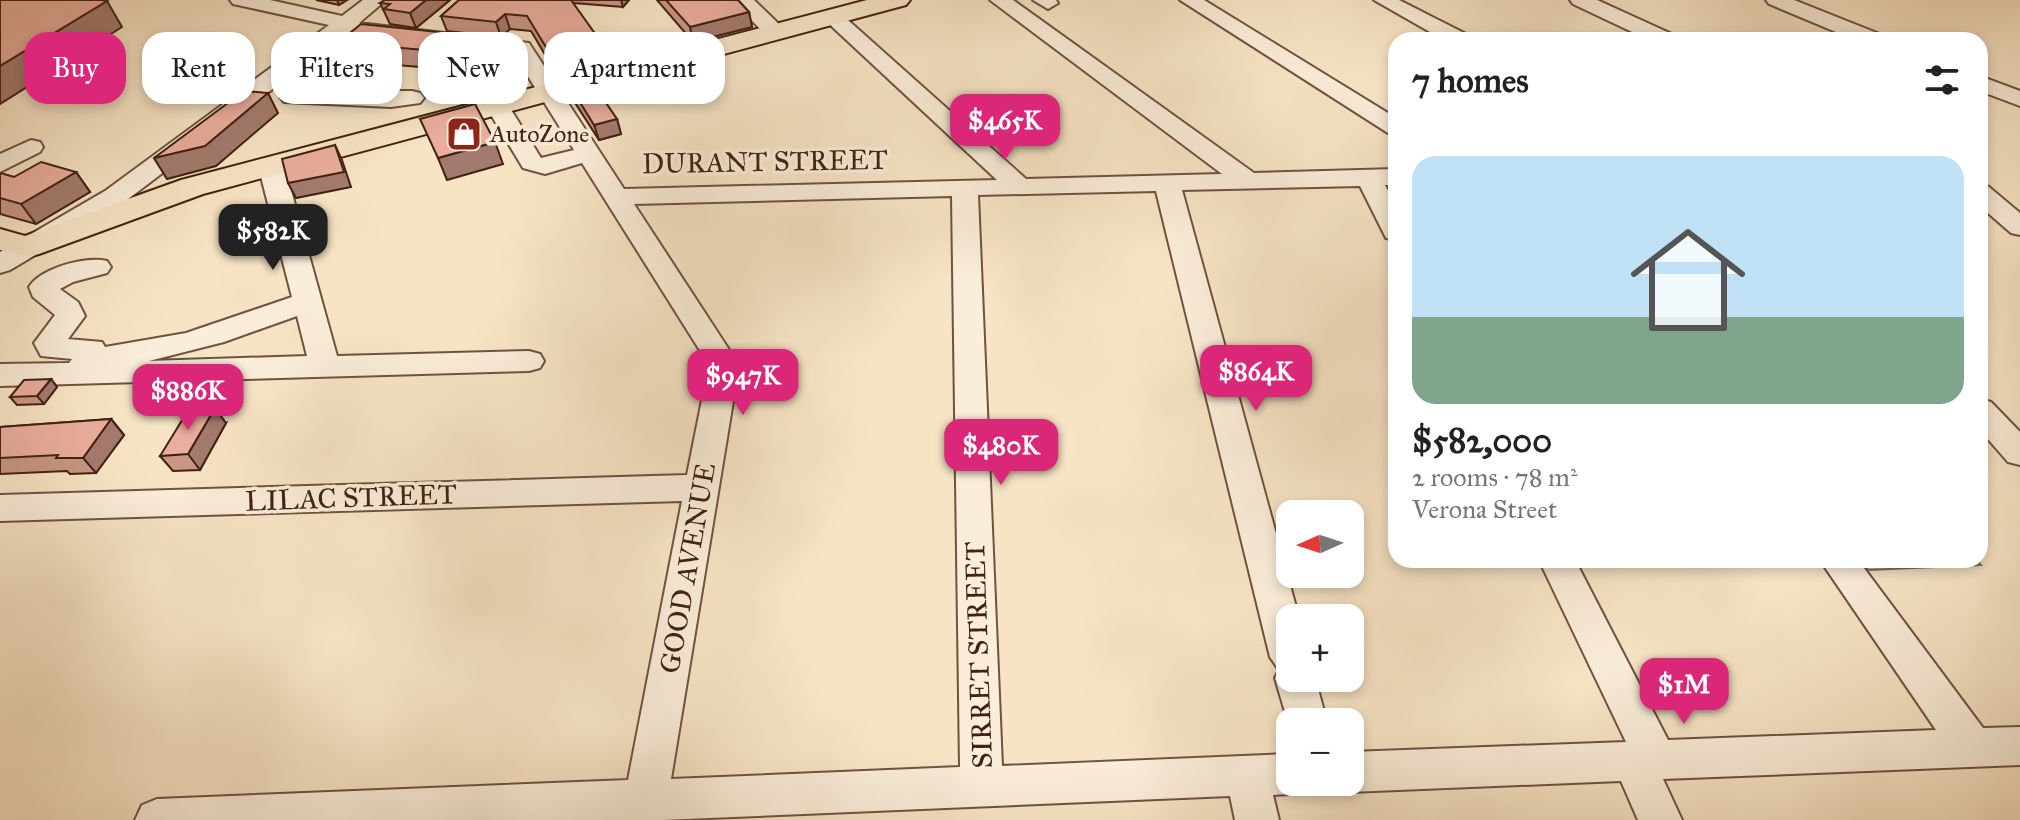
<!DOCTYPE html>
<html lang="en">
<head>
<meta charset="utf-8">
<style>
  :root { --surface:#fff; --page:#f6f6f6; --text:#222; --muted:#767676; --line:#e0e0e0; --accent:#db2777 }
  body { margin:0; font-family:"IM FELL Great Primer",serif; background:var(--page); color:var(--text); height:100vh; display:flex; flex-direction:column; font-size:30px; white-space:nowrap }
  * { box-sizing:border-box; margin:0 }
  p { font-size:26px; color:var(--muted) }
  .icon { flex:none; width:44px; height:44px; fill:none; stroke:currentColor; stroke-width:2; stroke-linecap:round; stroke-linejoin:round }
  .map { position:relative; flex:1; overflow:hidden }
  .details { position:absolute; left:1388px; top:32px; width:600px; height:536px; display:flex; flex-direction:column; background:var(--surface); border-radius:24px; box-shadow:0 4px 12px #0003 }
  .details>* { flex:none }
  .banner { position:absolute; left:24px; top:32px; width:760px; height:72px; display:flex; gap:16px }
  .needle { width:52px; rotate:267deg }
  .controls { position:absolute; left:1276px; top:500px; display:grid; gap:16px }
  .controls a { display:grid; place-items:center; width:88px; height:88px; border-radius:16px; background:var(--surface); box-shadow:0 4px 12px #0003; font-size:40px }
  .price { position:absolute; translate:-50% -68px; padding:0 18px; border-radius:16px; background:var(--accent); color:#fff; font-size:26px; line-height:52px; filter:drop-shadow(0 2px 4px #0008) }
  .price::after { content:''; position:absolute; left:50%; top:48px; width:24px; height:18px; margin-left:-12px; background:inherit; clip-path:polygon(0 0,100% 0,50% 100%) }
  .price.selected { background:#222; color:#fff }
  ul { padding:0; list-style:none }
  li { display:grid; align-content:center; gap:16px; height:424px; padding:0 24px }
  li+li { border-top:2px solid var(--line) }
  li span { display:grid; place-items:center; height:248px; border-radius:24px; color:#555 }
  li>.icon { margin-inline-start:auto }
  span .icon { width:144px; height:144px; fill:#fffc; stroke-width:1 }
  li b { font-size:34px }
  h2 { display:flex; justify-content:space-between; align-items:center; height:96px; padding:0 24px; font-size:34px }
  .chip { padding:0 28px; border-radius:24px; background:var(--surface); box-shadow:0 4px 12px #0003; font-size:28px; line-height:72px }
  .chip.selected { background:var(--accent); color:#fff }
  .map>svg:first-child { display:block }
  .green { fill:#bbc496; stroke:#7e7254; stroke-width:2 }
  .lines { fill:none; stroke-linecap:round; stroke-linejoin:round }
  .minor-casing { stroke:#6f5240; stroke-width:4 }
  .major-casing { stroke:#422113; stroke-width:4 }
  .minor { fill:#faedd9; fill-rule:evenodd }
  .major { fill:#f7e4c5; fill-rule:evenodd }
  .wall { fill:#c89687; stroke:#422113; stroke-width:2 }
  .shaded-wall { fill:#a37a6e; stroke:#422113; stroke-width:2 }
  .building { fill:#e9ae9d; stroke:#422113; stroke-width:2 }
  .labels { text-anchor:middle; stroke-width:7; stroke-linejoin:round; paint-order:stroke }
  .far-poi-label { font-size:24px; fill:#422113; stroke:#faedd9; text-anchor:start }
  .street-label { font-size:28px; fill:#422113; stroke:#faedd9 }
</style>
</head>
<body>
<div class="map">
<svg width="2020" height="820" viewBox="0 0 2020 820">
  <rect width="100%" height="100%" fill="#f7e4c5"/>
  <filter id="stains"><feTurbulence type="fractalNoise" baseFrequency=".0025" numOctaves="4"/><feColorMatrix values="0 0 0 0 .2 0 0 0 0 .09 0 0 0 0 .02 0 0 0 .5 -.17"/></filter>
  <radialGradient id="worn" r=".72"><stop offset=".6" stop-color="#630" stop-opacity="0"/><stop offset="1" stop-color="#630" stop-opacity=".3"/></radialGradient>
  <!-- green -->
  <path class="green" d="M 1861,560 L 1977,560 L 1981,565 L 1868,570 Z"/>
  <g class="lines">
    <defs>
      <path id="minor" d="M 230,0 L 270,0 L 342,16 L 363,0 L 386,0 L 359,23 L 529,43 L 624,189 L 997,180 L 826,21 L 823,17 L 826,13 L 840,13 L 1026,179 L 1222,174 L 990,0 L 1013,0 L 1254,173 L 1396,169 L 1396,185 L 1385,185 L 1396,206 L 1396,240 L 1386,238 L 1360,186 L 1182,190 L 1299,618 L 1290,618 L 1290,678 L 1315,678 L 1327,722 L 1290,722 L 1290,729 L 1275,678 L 1279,670 L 1270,657 L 1156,191 L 978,195 L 1002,766 L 1290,754 L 1290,782 L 1308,782 L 1305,788 L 1290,794 L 1273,795 L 1279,820 L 1235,820 L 1230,796 L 662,820 L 135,820 L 142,805 L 157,799 L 628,780 L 682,501 L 0,521 L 0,495 L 687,475 L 709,365 L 582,163 L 545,174 L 523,168 L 520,163 L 485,105 L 489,100 L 505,100 L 541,158 L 574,150 L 514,54 L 362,38 L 346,33 L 330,45 L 342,47 L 345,60 L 313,91 L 412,91 L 420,93 L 424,98 L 420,103 L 391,107 L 284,102 L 280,97 L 284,92 L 323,58 L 316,56 L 123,203 L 10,270 L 0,273 L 0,252 L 105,191 L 241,91 L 193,78 L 190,73 L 193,68 L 201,66 L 254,80 L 329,25 L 233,4 ZM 952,196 L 960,767 L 671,779 L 739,365 L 634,204 Z
        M 732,0 L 754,0 L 787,32 L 776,38 L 768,37 Z
        M 1033,0 L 1056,0 L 1058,3 L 1048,9 Z
        M 1180,0 L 1204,0 L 1396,118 L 1396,135 L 1388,133 Z
        M 1374,0 L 1399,0 L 1468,35 L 1471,40 L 1444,40 Z
        M 1570,0 L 1597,0 L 1674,35 L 1677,40 L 1649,40 L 1573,4 Z
        M 1766,0 L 1794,0 L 1882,35 L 1885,40 L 1855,40 L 1769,4 Z
        M 1980,76 L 2020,91 L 2020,106 L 1980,91 Z
        M 31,140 L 40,142 L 43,147 L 40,152 L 0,172 L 0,154 Z
        M 271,157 L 280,160 L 284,165 L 337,356 L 529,351 L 540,354 L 544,361 L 540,368 L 529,371 L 0,386 L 0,364 L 69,363 L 72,359 L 41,356 L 34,343 L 55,315 L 33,297 L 29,287 C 41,268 86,256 107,261 L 111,267 L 107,273 L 73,282 L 60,289 L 78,302 L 85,316 L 68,339 L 102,342 L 105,347 L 186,333 L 292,297 L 258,165 L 262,160 ZM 297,316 L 307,356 L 149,361 L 224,342 Z
        M 1980,184 L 1989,187 L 2020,213 L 2020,235 L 2011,233 L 1980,206 Z
        M 1980,399 L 1991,402 L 2020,432 L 2020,465 L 2008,462 L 1980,430 Z
        M 1539,560 L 1575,560 L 1668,740 L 1936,730 L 1820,560 L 1858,560 L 1983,728 L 2020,727 L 2020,765 L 1663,779 L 1682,820 L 1638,820 L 1621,781 L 1350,792 L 1335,786 L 1333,782 L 1350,782 L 1350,752 L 1626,742 Z"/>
      <path id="major" d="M 867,0 L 910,0 L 906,5 L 203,194 L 39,254 L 27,257 L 0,250 L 0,229 L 25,236 L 181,180 Z"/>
    </defs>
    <!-- minor casing -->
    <use href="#minor" class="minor-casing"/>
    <!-- major casing -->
    <use href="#major" class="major-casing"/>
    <!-- minor -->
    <use href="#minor" class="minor"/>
    <!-- major -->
    <use href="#major" class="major"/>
  </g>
  <!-- wall -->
  <path class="wall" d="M 316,0 L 347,0 L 339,5 Z
    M 385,0 L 450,0 L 416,28 L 390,24 L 380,3 Z
    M 459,0 L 629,0 L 623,7 L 573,3 L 610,64 L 559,78 L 531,31 L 510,29 L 501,37 L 447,31 L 441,16 Z
    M 657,0 L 738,0 L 749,12 L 752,27 L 693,42 Z
    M 340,41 L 482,50 L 496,74 L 502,92 L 461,103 L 443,69 L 397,65 L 372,87 L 327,82 L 318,64 Z
    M 568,83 L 617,119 L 621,134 L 599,140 L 572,98 Z
    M 76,172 L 90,192 L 36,224 L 0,214 L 0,173 L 14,177 Z
    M 51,379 L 57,387 L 44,404 L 17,405 L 10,397 Z
    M 111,419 L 124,435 L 96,473 L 70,474 L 67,471 L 0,474 L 0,427 Z
    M 226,423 L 200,470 L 173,471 L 160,456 Z"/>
  <!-- shaded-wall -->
  <path class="shaded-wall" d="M 337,0 L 347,0 L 339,5 Z
    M 426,0 L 450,0 L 416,28 L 410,13 Z
    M 621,0 L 629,0 L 623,7 Z
    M 107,1 L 122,27 L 0,104 L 0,66 Z
    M 749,12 L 752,27 L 693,42 L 690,27 Z
    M 505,14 L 510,29 L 501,37 L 496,22 Z
    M 390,47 L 397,65 L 372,87 L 364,69 Z
    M 606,49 L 610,64 L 559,78 L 555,62 Z
    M 496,74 L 502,92 L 461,103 L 454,85 Z
    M 268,93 L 278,113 L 216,166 L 167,179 L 154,158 Z
    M 617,119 L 621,134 L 599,140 L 594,125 Z
    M 495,142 L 503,164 L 447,180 L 438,158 Z
    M 335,145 L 342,160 L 351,187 L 296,198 L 288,183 Z
    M 76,172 L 90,192 L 36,224 L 21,204 Z
    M 51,379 L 57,387 L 44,404 L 37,396 Z
    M 215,408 L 226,423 L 200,470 L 188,454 Z
    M 111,419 L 124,435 L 96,473 L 83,458 Z"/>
  <!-- building -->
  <path class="building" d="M 0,0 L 102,0 L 107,1 L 0,66 Z
    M 385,0 L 426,0 L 410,13 L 384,9 L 390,4 L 380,3 Z
    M 459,0 L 571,0 L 606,49 L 555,62 L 527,16 L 505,14 L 496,22 L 441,16 Z
    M 666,0 L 738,0 L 749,12 L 690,27 Z
    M 361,24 L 477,36 L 475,38 L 496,74 L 454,85 L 436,51 L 390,47 L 364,69 L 318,64 L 340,41 Z
    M 589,78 L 617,119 L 594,125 L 568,83 Z
    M 244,91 L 268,93 L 205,146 L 154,158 Z
    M 475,104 L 495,142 L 438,158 L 420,119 Z
    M 335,145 L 344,172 L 288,183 L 282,159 Z
    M 41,162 L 76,172 L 21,204 L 0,198 L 0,173 L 14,177 Z
    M 51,379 L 37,396 L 10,397 L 24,380 Z
    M 215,408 L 188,454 L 160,456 L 189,409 Z
    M 111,419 L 83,458 L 56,458 L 58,455 L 0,458 L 0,427 Z"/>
  <!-- icons -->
  <defs>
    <symbol id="shop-square" viewBox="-11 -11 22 22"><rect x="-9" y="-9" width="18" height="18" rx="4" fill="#8f2418" stroke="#faedd9"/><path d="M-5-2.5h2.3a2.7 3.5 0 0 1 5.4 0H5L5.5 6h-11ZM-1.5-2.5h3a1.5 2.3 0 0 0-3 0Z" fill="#fff"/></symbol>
  </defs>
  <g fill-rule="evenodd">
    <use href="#shop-square" x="444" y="114" width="40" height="40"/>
  </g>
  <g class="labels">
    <!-- far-poi labels -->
    <g class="far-poi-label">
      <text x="490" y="142">AutoZone</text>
    </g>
    <!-- street labels -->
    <g class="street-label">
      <text transform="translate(765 161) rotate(-1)" y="10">DURANT STREET</text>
      <text transform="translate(351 497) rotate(-2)" y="10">LILAC STREET</text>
      <text transform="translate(687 568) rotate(-80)" y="10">GOOD AVENUE</text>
      <text transform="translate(978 655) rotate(-92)" y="10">SIRRET STREET</text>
    </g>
  </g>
  <rect width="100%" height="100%" filter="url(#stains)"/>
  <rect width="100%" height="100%" fill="url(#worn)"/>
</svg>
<div class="controls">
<a><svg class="needle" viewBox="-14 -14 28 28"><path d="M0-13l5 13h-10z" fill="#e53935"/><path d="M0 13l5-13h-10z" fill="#767676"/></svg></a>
<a>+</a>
<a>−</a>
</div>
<b class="price" style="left:1005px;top:162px">$465K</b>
<b class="price selected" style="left:273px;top:272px">$582K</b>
<b class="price" style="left:1256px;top:413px">$864K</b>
<b class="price" style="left:743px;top:417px">$947K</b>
<b class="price" style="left:188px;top:432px">$886K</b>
<b class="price" style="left:1001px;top:487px">$480K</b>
<b class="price" style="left:1684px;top:726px">$1M</b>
<div class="banner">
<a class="chip selected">Buy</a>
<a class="chip">Rent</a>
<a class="chip">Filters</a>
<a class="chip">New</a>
<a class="chip">Apartment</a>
</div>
<section class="details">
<h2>7 homes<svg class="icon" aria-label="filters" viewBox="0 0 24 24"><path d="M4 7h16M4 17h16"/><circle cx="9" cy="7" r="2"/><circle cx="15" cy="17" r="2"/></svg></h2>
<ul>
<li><span style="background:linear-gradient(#bfe0f5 65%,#7fa58c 0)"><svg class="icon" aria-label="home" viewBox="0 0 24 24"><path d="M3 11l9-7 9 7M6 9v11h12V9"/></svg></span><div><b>$582,000</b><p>2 rooms · 78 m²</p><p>Verona Street</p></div></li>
</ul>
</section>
</div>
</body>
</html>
